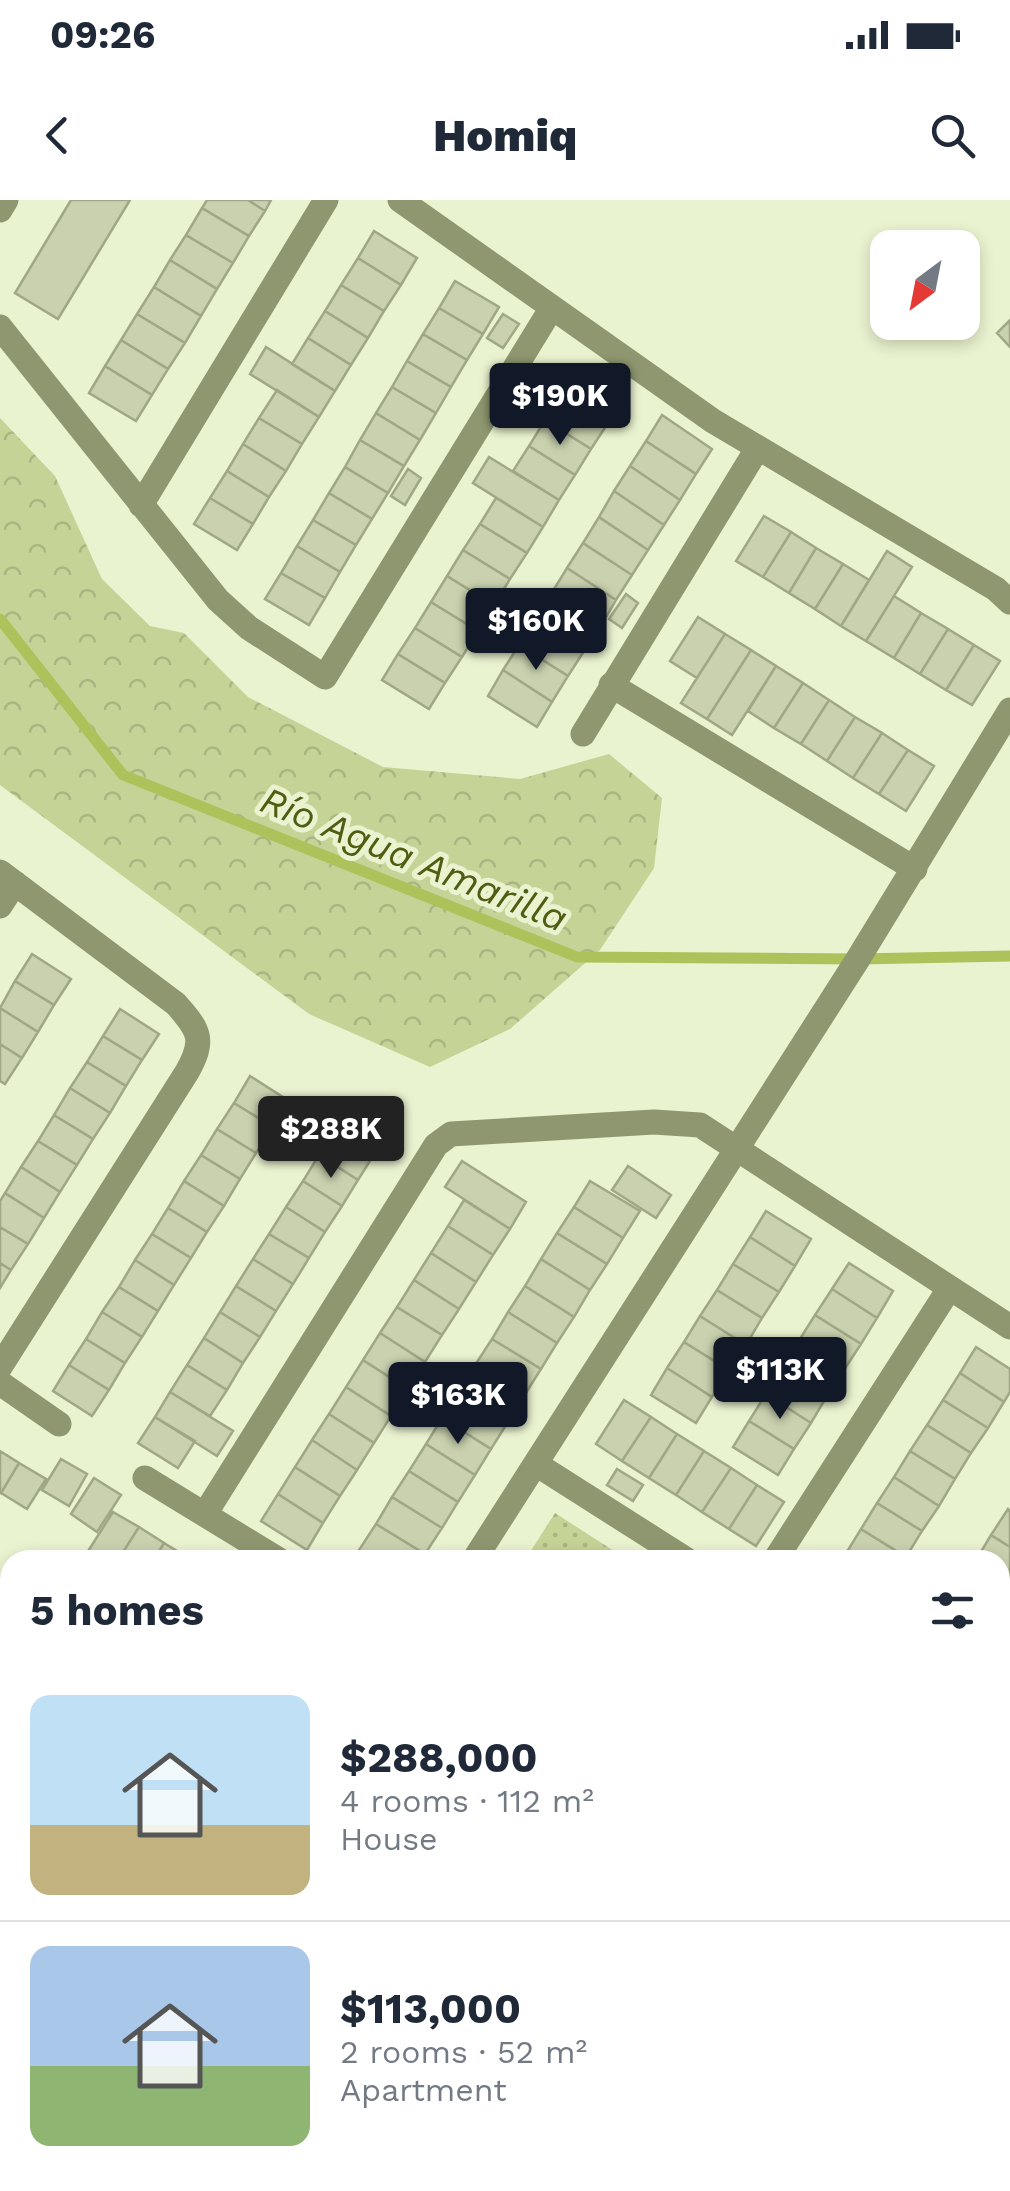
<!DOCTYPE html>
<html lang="en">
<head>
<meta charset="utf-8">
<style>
  :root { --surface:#fff; --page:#f2f2f3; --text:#1f2937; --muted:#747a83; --line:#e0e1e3; --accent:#111827 }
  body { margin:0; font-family:"Work Sans",sans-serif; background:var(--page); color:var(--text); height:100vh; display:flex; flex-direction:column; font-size:38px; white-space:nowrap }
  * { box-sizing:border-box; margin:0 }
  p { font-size:32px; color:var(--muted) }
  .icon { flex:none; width:55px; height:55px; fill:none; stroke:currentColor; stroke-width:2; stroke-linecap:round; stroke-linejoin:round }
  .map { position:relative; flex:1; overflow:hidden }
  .panel { position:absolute; left:0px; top:1350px; width:1010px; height:642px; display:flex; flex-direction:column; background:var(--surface); border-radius:30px 30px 0 0; box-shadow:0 5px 15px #0003 }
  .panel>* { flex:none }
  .needle { width:65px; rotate:212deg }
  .fabs { position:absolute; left:870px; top:30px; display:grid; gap:20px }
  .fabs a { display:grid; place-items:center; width:110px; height:110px; border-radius:20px; background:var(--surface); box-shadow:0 5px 15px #0003; font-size:50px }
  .price { position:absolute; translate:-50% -85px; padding:0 22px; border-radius:10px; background:var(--accent); color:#fff; font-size:32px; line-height:65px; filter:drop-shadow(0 2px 5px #0008) }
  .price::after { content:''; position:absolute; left:50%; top:60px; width:30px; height:22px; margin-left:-15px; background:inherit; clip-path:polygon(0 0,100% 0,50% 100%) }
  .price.active { background:#222; color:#fff }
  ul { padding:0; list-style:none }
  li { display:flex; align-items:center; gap:30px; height:250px; padding:0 30px }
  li+li { border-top:2px solid var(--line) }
  li span { display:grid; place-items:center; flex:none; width:280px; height:200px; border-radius:20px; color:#555 }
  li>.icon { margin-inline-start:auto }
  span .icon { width:120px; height:120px; fill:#fffc; stroke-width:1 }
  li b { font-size:42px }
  h2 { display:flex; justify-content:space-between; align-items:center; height:120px; padding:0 30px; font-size:42px }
  .status { display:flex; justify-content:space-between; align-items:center; height:70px; padding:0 50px; background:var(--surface); direction:ltr }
  .status svg { height:28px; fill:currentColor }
  header { display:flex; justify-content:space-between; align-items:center; height:130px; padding:0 30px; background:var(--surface); font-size:45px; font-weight:800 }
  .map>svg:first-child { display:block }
  .grass { fill:url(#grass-dots) }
  .forest { fill:url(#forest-crowns) }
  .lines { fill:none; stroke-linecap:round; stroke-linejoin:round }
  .stream { stroke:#aec25c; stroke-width:11 }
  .building { fill:#c9d1af; stroke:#9fa786; stroke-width:2.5 }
  .street { stroke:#8e976f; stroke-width:25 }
  .labels { text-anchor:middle; stroke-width:10; stroke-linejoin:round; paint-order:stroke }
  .water-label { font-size:38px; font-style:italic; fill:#505c12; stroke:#eaf3d0 }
</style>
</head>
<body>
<div class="status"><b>09:26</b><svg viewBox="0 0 49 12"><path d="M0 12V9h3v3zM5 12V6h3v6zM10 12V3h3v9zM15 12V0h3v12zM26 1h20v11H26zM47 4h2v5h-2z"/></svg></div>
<header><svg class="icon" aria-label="back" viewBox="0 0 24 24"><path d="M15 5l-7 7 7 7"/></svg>Homiq<svg class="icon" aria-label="search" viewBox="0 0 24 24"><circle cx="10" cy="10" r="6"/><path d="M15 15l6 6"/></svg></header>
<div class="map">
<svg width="1010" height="1991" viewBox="0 0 1010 1991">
  <defs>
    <pattern id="grass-dots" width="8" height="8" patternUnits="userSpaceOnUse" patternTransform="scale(2.5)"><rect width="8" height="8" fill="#c6d397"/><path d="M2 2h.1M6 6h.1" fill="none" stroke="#aab582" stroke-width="1.8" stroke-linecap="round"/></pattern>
    <pattern id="forest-crowns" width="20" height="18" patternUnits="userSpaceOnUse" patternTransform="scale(2.5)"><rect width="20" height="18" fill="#c6d397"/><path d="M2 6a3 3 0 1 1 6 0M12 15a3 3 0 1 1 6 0" fill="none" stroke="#aab582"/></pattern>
  </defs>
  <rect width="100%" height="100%" fill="#eaf3d0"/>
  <!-- grass -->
  <path class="grass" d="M 555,1313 L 628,1360 L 525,1360 Z
    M 0,1824 L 10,1831 L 10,1982 L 168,1983 L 163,1991 L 0,1991 Z"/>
  <!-- forest -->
  <path class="forest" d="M 0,218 L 55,276 L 102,379 L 150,426 L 184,433 L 248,497 L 383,567 L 520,579 L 609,554 L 662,598 L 654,668 L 600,750 L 510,829 L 430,867 L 309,814 L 0,585 Z"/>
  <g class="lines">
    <!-- stream -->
    <path class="stream" d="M 0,419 L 123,575 L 577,757 L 858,759 L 1010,756"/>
  </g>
  <!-- building -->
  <path class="building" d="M 71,0 L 130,0 L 58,119 L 15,93 Z
    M 207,0 L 248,0 L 265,11 L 249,36 L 202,8 Z
    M 248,0 L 271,0 L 265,11 Z
    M 202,8 L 249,36 L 233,63 L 186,35 Z
    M 374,31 L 417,58 L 401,85 L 358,58 Z
    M 186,35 L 233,63 L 217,89 L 170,60 Z
    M 358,58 L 401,85 L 384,111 L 341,85 Z
    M 170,60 L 217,89 L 201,116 L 154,87 Z
    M 455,81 L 499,107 L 483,134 L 439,108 Z
    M 341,85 L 384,111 L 368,138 L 325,111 Z
    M 154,87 L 201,116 L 185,143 L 137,114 Z
    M 439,108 L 483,134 L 467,160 L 423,134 Z
    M 325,111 L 368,138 L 351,165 L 308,138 Z
    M 137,114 L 185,143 L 168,169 L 121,140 Z
    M 503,114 L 519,124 L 503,148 L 487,138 Z
    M 1010,120 L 1010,147 L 997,133 Z
    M 423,134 L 467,160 L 451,187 L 407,161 Z
    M 308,138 L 351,165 L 335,191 L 292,164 Z
    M 121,140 L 168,169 L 152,195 L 105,166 Z
    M 266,147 L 335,191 L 319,217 L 250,174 Z
    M 407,161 L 451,187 L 436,213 L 392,187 Z
    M 105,166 L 152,195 L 136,221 L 89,193 Z
    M 577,168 L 624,197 L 608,223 L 561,193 Z
    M 392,187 L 436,213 L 420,240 L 376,213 Z
    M 277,190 L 319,217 L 302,244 L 259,218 Z
    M 561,193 L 608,223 L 591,249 L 545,220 Z
    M 376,213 L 420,240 L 404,266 L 360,240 Z
    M 662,215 L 712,249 L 696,274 L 646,241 Z
    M 259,218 L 302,244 L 286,271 L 243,244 Z
    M 545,220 L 591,249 L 575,275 L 529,246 Z
    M 360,240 L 404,266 L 388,293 L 345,267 Z
    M 646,241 L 696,274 L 680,300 L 630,266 Z
    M 243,244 L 286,271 L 269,297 L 227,271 Z
    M 529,246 L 575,275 L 559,300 L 513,271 Z
    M 489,257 L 559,300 L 543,327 L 473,283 Z
    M 630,266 L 680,300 L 664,325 L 614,291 Z
    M 345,267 L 388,293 L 372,319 L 329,293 Z
    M 408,269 L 421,278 L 405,305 L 391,296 Z
    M 227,271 L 269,297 L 253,324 L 210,298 Z
    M 614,291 L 664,325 L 648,350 L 599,317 Z
    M 329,293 L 372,319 L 356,345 L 313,320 Z
    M 210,298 L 253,324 L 237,350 L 194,324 Z
    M 496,298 L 543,327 L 527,353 L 480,324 Z
    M 764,316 L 791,332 L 763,377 L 736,361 Z
    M 599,317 L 648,350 L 632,375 L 583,343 Z
    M 313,320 L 356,345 L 340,372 L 297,346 Z
    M 480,324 L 527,353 L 510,379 L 463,350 Z
    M 791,332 L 816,348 L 789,393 L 763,377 Z
    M 583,343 L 632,375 L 616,400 L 567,368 Z
    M 297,346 L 340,372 L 325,398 L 281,373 Z
    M 816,348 L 843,364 L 815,409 L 789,393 Z
    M 463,350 L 510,379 L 494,405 L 447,376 Z
    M 887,351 L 912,367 L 866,441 L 841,426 Z
    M 843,364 L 869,380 L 841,426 L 815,409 Z
    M 567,368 L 616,400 L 601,426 L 551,394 Z
    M 281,373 L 325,398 L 309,425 L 265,399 Z
    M 447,376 L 494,405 L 478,431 L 431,402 Z
    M 551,394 L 601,426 L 584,451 L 535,419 Z
    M 626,394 L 638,403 L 622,428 L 609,419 Z
    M 894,396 L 921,413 L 894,458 L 866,441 Z
    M 431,402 L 478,431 L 462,457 L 415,428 Z
    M 921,413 L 948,429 L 920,474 L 894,458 Z
    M 698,417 L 725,434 L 697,478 L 670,461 Z
    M 535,419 L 584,451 L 568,476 L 519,445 Z
    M 415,428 L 462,457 L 445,483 L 398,454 Z
    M 948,429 L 974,445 L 946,490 L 920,474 Z
    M 725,434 L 751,450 L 707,519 L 681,503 Z
    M 519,445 L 568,476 L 552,502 L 503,470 Z
    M 974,445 L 1000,461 L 972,505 L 946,490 Z
    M 751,450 L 776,466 L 732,535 L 707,519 Z
    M 398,454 L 445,483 L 429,509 L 382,480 Z
    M 776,466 L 803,483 L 774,528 L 748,511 Z
    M 503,470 L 552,502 L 537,527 L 488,496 Z
    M 803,483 L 829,500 L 801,544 L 774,528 Z
    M 829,500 L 855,517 L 827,561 L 801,544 Z
    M 855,517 L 882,533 L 853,578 L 827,561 Z
    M 882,533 L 908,550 L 879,594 L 853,578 Z
    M 908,550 L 934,566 L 906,611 L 879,594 Z
    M 32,754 L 71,779 L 54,805 L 15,781 Z
    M 15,781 L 54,805 L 38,832 L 0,808 Z
    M 0,808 L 38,832 L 22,858 L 0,844 Z
    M 120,809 L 159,834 L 142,860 L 103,836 Z
    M 103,836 L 142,860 L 126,886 L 87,862 Z
    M 0,844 L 22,858 L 5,884 L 0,881 Z
    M 87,862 L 126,886 L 110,913 L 70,888 Z
    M 250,876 L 289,901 L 273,927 L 234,903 Z
    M 70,888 L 110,913 L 93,939 L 54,915 Z
    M 234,903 L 273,927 L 256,953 L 217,929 Z
    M 54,915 L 93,939 L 77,965 L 38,941 Z
    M 217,929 L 256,953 L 240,979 L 201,955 Z
    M 335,929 L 375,953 L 358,980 L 319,955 Z
    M 38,941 L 77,965 L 60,992 L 21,967 Z
    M 201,955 L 240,979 L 224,1006 L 184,981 Z
    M 319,955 L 358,980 L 342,1006 L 303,981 Z
    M 462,961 L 526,1002 L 510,1029 L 445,987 Z
    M 628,966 L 671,995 L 656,1018 L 612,990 Z
    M 21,967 L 60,992 L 44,1018 L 5,993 Z
    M 184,981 L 224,1006 L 207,1032 L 168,1008 Z
    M 303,981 L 342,1006 L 325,1032 L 286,1007 Z
    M 590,981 L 640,1011 L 623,1038 L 574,1007 Z
    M 5,993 L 44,1018 L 28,1044 L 0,1027 L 0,1001 Z
    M 464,1000 L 510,1029 L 493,1055 L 448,1026 Z
    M 286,1007 L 325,1032 L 309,1058 L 269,1034 Z
    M 574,1007 L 623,1038 L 607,1064 L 557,1033 Z
    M 168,1008 L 207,1032 L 191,1058 L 152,1034 Z
    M 766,1011 L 811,1039 L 795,1066 L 750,1037 Z
    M 448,1026 L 493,1055 L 476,1082 L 431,1053 Z
    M 0,1027 L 28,1044 L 11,1070 L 0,1063 Z
    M 557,1033 L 607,1064 L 590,1090 L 541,1059 Z
    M 152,1034 L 191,1058 L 174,1085 L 135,1060 Z
    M 269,1034 L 309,1058 L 293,1084 L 253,1059 Z
    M 750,1037 L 795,1066 L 779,1092 L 733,1064 Z
    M 431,1053 L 476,1082 L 459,1109 L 414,1080 Z
    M 253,1059 L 293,1084 L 276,1111 L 236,1086 Z
    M 541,1059 L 590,1090 L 574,1117 L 525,1086 Z
    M 135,1060 L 174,1085 L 158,1111 L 119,1087 Z
    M 0,1063 L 11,1070 L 0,1088 Z
    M 849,1063 L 893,1091 L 877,1118 L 832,1089 Z
    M 733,1064 L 779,1092 L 762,1118 L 717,1090 Z
    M 414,1080 L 459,1109 L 442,1135 L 397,1107 Z
    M 236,1086 L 276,1111 L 260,1137 L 220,1112 Z
    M 525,1086 L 574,1117 L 557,1143 L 508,1112 Z
    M 119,1087 L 158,1111 L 142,1137 L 102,1112 Z
    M 832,1089 L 877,1118 L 861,1144 L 815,1115 Z
    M 717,1090 L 762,1118 L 746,1145 L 700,1116 Z
    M 397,1107 L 442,1135 L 425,1162 L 380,1133 Z
    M 102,1112 L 142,1137 L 125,1163 L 86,1139 Z
    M 220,1112 L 260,1137 L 243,1163 L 204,1138 Z
    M 508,1112 L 557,1143 L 541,1169 L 492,1139 Z
    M 815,1115 L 861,1144 L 844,1170 L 798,1142 Z
    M 700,1116 L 746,1145 L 729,1170 L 684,1142 Z
    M 380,1133 L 425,1162 L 408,1189 L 363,1160 Z
    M 204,1138 L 243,1163 L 227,1190 L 187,1165 Z
    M 86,1139 L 125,1163 L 109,1190 L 69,1165 Z
    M 492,1139 L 541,1169 L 524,1196 L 475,1165 Z
    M 684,1142 L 729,1170 L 712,1197 L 667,1168 Z
    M 798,1142 L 844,1170 L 827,1196 L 782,1168 Z
    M 976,1147 L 1010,1169 L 1010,1192 L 1004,1202 L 960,1173 Z
    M 363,1160 L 408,1189 L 391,1216 L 346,1187 Z
    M 69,1165 L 109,1190 L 92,1216 L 53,1191 Z
    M 187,1165 L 227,1190 L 210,1216 L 170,1192 Z
    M 475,1165 L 524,1196 L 508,1222 L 459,1192 Z
    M 667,1168 L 712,1197 L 696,1223 L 651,1195 Z
    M 782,1168 L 827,1196 L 811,1223 L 766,1194 Z
    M 960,1173 L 1004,1202 L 988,1228 L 943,1200 Z
    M 346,1187 L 391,1216 L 374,1243 L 329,1214 Z
    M 170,1192 L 233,1231 L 217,1256 L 155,1217 Z
    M 459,1192 L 508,1222 L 491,1249 L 442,1218 Z
    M 766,1194 L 811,1223 L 794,1249 L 749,1221 Z
    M 624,1200 L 651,1217 L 622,1261 L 596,1244 Z
    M 943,1200 L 988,1228 L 971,1253 L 927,1225 Z
    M 329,1214 L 374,1243 L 357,1270 L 312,1240 Z
    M 155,1217 L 195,1241 L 178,1268 L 138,1243 Z
    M 651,1217 L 677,1234 L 649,1278 L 622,1261 Z
    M 442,1218 L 491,1249 L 475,1275 L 426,1244 Z
    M 749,1221 L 794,1249 L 778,1275 L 733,1247 Z
    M 927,1225 L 971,1253 L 955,1279 L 910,1251 Z
    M 677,1234 L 704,1251 L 676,1295 L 649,1278 Z
    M 312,1240 L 357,1270 L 340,1296 L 295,1267 Z
    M 426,1244 L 475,1275 L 458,1302 L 409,1271 Z
    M 0,1251 L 19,1263 L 1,1293 L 0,1292 Z
    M 704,1251 L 731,1268 L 702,1312 L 676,1295 Z
    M 910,1251 L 955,1279 L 939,1306 L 894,1277 Z
    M 61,1259 L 87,1274 L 69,1306 L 42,1290 Z
    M 19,1263 L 46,1279 L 27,1309 L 1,1293 Z
    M 295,1267 L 340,1296 L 323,1323 L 278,1294 Z
    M 731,1268 L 757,1285 L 729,1329 L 702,1312 Z
    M 617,1269 L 643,1285 L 633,1301 L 607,1285 Z
    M 409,1271 L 458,1302 L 442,1328 L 392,1297 Z
    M 894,1277 L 939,1306 L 922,1331 L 877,1303 Z
    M 94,1278 L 121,1295 L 97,1332 L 71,1314 Z
    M 757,1285 L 784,1302 L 756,1346 L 729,1329 Z
    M 278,1294 L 323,1323 L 307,1350 L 261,1321 Z
    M 392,1297 L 442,1328 L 425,1354 L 376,1324 Z
    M 877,1303 L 922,1331 L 906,1357 L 861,1329 Z
    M 1008,1309 L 1010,1311 L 1010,1347 L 991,1335 Z
    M 113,1312 L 139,1327 L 118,1360 L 86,1360 L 83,1359 Z
    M 376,1324 L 425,1354 L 422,1360 L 375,1360 L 359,1350 Z
    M 139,1327 L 164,1343 L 154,1360 L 118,1360 Z
    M 861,1329 L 906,1357 L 904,1360 L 854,1360 L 845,1355 Z
    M 991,1335 L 1010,1347 L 1010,1383 L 1000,1377 L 1000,1360 L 976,1360 Z
    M 164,1343 L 190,1359 L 189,1360 L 154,1360 Z
    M 359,1350 L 375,1360 L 353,1360 Z
    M 1000,1377 L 1010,1383 L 1010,1405 L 1003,1415 L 1000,1413 Z
    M 0,1520 L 10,1526 L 10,1569 L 0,1563 Z
    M 1002,1615 L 1010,1619 L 1010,1656 L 1000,1649 L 1000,1619 Z
    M 1000,1649 L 1010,1656 L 1010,1692 L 1000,1685 Z
    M 0,1653 L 10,1660 L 10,1691 L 0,1685 Z
    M 1000,1685 L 1010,1692 L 1010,1695 L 1000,1711 Z
    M 391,1982 L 424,1982 L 418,1991 L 404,1991 Z
    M 424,1982 L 460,1982 L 454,1991 L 418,1991 Z
    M 460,1982 L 490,1982 L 494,1985 L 490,1991 L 454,1991 Z
    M 635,1982 L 671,1982 L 666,1991 L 641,1991 L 633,1986 Z
    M 671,1982 L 707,1982 L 702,1991 L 666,1991 Z"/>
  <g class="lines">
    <!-- street -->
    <path class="street" d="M 400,0 L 713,221 L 996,389 L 1010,402
      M 0,10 L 6,0
      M 0,127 L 218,400 L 249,428 L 325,477 L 551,109
      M 141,305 L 326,0
      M 611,485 L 915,669
      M 583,534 L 757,249
      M 0,672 L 176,804 C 200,831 205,840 187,872 L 0,1167
      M 0,706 L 15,683
      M 0,1183 L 59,1224
      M 536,1264 L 687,1360
      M 145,1278 L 279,1360
      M 205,1314 L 436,945 L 451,934 L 654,922 L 700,925 L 1010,1127
      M 474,1360 L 858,759 L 1010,510
      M 775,1360 L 949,1089
      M 0,1392 L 10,1398
      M 1000,1506 L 1010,1489
      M 0,1746 L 10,1729
      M 0,1798 L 10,1804
      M 298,1982 L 311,1991
      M 933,1982 L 946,1991
      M 197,1991 L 202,1982
      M 894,1991 L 899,1982"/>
  </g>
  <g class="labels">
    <!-- water labels -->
    <g class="water-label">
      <text transform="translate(414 659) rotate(22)" y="13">Río Agua Amarilla</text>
    </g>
  </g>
</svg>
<div class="fabs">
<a><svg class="needle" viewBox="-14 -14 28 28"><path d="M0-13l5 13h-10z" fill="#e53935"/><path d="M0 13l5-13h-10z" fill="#747a83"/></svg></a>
</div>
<b class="price" style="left:560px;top:248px">$190K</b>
<b class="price" style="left:536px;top:473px">$160K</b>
<b class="price active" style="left:331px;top:981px">$288K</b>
<b class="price" style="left:780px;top:1222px">$113K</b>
<b class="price" style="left:458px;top:1247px">$163K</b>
<section class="panel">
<h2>5 homes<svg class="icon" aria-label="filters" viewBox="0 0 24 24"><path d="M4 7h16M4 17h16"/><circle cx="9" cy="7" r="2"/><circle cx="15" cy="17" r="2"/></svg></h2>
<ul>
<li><span style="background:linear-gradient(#bfe0f5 65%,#c2b280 0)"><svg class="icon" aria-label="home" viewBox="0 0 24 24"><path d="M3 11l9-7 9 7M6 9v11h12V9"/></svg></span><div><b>$288,000</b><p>4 rooms · 112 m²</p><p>House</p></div></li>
<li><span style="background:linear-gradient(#a9c7e8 60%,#8fb573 0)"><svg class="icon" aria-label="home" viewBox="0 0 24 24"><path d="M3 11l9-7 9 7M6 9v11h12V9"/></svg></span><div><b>$113,000</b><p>2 rooms · 52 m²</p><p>Apartment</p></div></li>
</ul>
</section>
</div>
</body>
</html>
